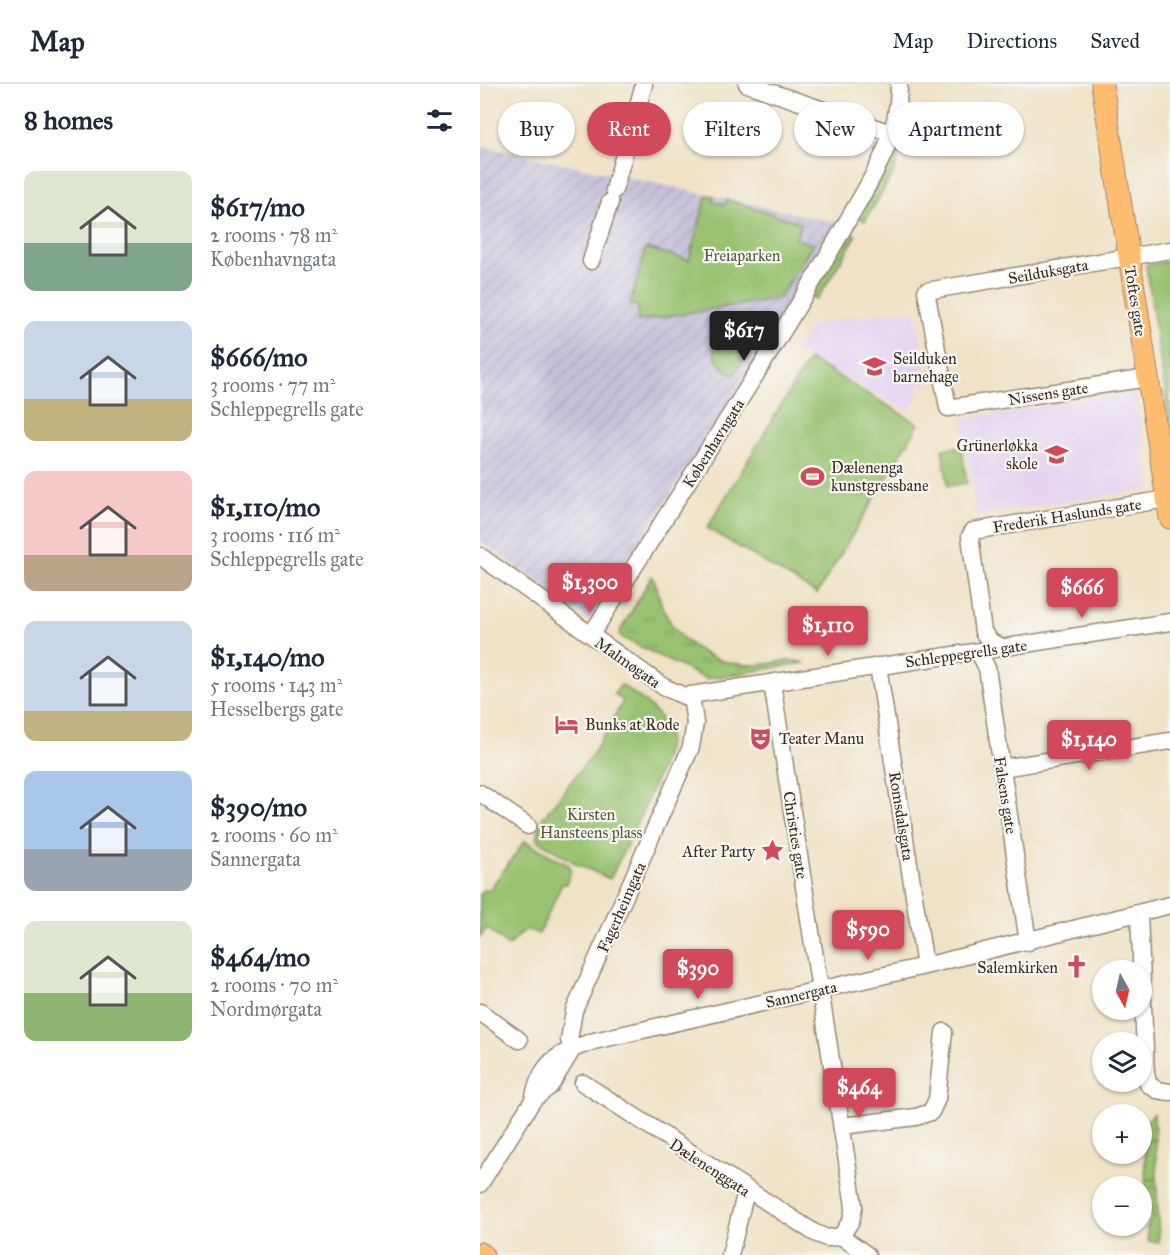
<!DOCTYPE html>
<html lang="en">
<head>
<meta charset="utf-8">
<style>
  :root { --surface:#fff; --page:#f6f6f7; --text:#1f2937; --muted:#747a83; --line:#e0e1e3; --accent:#d1495b }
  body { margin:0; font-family:"IM FELL Great Primer",serif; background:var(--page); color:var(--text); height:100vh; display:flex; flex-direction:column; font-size:22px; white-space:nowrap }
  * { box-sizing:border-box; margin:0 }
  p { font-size:20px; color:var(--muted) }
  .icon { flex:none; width:33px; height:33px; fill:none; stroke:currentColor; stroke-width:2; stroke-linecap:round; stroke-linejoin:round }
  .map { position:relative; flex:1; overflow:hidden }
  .sheet { display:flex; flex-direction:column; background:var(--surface); width:480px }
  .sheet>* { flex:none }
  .top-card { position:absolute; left:18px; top:18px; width:570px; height:54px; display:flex; gap:12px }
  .needle { width:39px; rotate:172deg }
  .buttons { position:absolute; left:612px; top:876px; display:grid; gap:12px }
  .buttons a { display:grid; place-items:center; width:60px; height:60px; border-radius:50%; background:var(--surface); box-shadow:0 2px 4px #0004; font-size:30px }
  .price { position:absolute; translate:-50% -51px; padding:0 14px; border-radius:6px; background:var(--accent); color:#fff; font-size:20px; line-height:39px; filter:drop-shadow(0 2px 3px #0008) }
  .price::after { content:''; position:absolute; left:50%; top:36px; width:18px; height:14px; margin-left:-9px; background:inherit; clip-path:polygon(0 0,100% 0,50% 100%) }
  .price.selected { background:#222; color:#fff }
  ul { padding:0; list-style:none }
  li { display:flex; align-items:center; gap:18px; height:150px; padding:0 24px }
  li span { display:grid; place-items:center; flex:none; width:168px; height:120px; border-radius:12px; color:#555 }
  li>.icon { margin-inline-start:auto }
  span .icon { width:72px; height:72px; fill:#fffc; stroke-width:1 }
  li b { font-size:26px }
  h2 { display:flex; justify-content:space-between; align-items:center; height:72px; padding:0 24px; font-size:26px }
  .chip { padding:0 21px; border-radius:27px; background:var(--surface); box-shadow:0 2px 4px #0004; font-size:21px; line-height:54px }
  .chip.selected { background:var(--accent); color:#fff }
  header { display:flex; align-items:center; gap:36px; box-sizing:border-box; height:84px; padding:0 30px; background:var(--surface); border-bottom:2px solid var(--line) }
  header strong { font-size:28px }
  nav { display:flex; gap:33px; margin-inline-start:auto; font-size:21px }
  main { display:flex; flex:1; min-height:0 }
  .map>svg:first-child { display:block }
  .built { fill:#e4d3f1 }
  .industrial { fill:url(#industrial-furrows) }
  .grass { fill:url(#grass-tufts); stroke:#6a7646; stroke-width:1.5 }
  .green { fill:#98c26f; stroke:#6a7646; stroke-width:1.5 }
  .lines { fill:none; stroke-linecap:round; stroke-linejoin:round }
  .minor-casing { stroke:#968672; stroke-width:19 }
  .major-casing { stroke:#968672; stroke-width:23 }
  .minor { stroke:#fff; stroke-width:16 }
  .major { stroke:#febc70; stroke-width:21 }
  .labels { text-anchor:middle; stroke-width:4.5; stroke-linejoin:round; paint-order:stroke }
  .park-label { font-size:16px; fill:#575836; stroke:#f6f6f2 }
  .street-label { font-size:16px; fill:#3b2a1e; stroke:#f6f6f2 }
  .poi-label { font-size:16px; fill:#3b2a1e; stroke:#f6f6f2; text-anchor:start }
</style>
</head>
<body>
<header>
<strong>Map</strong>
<nav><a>Map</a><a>Directions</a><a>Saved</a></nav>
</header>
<main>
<section class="sheet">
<h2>8 homes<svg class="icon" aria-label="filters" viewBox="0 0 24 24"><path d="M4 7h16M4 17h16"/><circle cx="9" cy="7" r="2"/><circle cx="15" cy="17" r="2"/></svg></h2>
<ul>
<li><span style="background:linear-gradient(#dfe7d0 60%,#7fa58c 0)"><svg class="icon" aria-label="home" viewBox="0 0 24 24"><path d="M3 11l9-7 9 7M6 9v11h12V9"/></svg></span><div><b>$617/mo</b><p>2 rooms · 78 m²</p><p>Københavngata</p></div></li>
<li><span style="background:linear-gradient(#c9d6e8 65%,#c2b280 0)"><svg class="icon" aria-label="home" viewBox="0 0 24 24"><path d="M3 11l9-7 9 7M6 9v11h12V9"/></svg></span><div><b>$666/mo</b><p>3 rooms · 77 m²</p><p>Schleppegrells gate</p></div></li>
<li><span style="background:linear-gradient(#f6c9c9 70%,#b9a48a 0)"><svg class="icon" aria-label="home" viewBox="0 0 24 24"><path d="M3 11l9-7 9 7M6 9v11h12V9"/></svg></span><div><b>$1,110/mo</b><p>3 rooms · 116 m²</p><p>Schleppegrells gate</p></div></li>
<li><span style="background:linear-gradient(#c9d6e8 75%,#c2b280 0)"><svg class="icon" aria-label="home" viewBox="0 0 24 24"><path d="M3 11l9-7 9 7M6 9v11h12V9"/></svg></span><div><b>$1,140/mo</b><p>5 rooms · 143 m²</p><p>Hesselbergs gate</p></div></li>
<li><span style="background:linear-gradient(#a9c7e8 65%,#9aa5b1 0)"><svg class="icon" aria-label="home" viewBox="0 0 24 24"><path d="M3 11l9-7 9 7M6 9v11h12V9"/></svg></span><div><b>$390/mo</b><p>2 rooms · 60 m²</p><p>Sannergata</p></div></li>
<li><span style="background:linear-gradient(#dfe7d0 60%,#8fb573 0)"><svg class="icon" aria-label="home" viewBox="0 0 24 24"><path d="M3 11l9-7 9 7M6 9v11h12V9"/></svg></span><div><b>$464/mo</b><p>2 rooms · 70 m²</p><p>Nordmørgata</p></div></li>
</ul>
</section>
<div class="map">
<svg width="690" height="1171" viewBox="0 0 690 1171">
  <defs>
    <pattern id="industrial-furrows" width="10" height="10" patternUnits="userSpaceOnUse" patternTransform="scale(1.5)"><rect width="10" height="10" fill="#c6c0d9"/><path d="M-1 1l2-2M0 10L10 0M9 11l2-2" fill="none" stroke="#aba5ba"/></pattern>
    <pattern id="grass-tufts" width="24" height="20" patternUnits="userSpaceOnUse" patternTransform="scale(1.5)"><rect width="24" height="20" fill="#98c26f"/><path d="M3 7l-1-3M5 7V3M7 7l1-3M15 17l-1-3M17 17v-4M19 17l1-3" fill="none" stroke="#7d9e5b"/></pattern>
  </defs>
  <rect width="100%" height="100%" fill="#f6f6f2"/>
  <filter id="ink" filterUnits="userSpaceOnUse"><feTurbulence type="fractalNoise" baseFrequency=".0167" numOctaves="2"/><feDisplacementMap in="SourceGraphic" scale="12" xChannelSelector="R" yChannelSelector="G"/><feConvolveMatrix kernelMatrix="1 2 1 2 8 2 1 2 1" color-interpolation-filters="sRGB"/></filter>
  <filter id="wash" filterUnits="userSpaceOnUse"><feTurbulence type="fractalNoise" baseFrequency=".008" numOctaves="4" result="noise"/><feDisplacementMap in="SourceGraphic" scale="24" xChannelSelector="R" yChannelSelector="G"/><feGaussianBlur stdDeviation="1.35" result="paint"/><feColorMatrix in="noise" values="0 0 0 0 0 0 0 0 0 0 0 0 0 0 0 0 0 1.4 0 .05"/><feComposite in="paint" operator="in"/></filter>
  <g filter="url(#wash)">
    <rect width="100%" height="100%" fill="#f0e2c6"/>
    <!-- built -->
    <path class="built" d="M 428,225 L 437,233 L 447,300 L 437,301 L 438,311 L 428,327 L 314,267 L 331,241 Z
      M 655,308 L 670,405 L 497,431 L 483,335 Z"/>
    <!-- industrial -->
    <path class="industrial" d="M 0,62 L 365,140 L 109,536 L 0,457 Z"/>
    <!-- grass -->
    <path class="grass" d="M 415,59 L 422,60 L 413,90 L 385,137 L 378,133 Z
      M 369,147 L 376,152 L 337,216 L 332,213 Z
      M 263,249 L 274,251 L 271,256 L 273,259 L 254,291 C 241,284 236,278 233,264 L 264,258 Z
      M 172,492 C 179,503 178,512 182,522 C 198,561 234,582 274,581 C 290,581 308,573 324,579 L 226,595 L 144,555 L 139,550 L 140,547 Z
      M 674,1029 L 679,1158 L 668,1157 L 667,1143 L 672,1134 L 666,1117 L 664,1040 Z"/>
    <!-- green -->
    <path class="green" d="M 227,111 L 234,112 L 233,117 L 245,121 L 247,116 L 321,139 L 316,155 L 333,160 L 299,214 L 158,237 L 158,222 L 150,220 L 166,164 L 209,176 Z
      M 690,177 L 690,343 L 666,181 Z
      M 329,275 L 439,340 L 337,510 L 227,444 Z
      M 481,362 L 487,399 L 468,402 L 462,365 Z
      M 141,601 C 158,612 182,628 188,650 C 193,670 142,770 130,795 L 97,780 L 56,755 L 62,735 L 115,667 L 143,617 L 134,610 Z
      M 45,757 L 90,782 L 91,787 L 86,800 L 82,800 L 59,850 L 46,845 L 28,862 L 7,844 L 0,853 L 0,810 L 3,806 L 10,805 Z
      M 665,1056 L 675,1056 L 677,1093 L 673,1096 L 666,1095 Z"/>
  </g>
  <g filter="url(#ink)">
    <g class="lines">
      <defs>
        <path id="minor" d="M 267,0 L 411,49
          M 134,106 L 164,0
          M 111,177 L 130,118
          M 668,294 L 468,324 L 446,207 L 690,166
          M 0,472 L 184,603 L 204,612 L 690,538
          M 111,551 C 163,470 214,388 266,306 C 299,254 330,203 360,150 C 386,103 420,57 419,0
          M 524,564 L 511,558 L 503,548 L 490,452 L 493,447 L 687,415
          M 498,567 L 507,584 L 548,858
          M 398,582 L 445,882
          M 292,599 L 374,1122 L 371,1137 L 361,1152
          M 522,684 L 690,657
          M 0,709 L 48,742
          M 659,829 L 666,989 L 668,1000 L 677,1006 L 690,1008
          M 0,928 L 39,956
          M 103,999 L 335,1149 L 347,1154 L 361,1152
          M 53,1016 C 61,977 77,970 114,957 L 445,882 L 690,821
          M 362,1042 L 436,1033 L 451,1028 L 457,1015 L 464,948
          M 0,1100 L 53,1016 L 70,1002 L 92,966 L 89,956 L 94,927 L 211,663 L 215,639 L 211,612
          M 361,1152 L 387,1171
          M 250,1171 L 266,1107"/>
        <path id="major" d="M 622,0 L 690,434
          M 0,1169 L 3,1171"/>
      </defs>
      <!-- minor casing -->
      <use href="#minor" class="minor-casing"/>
      <!-- major casing -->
      <use href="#major" class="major-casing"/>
      <!-- minor -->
      <use href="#minor" class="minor"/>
      <!-- major -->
      <use href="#major" class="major"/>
    </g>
  </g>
  <!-- icons -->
  <defs>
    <symbol id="school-bare" viewBox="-9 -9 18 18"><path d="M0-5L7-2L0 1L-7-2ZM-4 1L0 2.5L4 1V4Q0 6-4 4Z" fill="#d1495b" stroke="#f6f6f2" stroke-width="2.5" paint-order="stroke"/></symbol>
    <symbol id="stadium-bare" viewBox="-9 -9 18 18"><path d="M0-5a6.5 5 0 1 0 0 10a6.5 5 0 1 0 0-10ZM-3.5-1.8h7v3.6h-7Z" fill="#d1495b" stroke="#f6f6f2" stroke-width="2.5" paint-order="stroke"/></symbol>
    <symbol id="hotel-bare" viewBox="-9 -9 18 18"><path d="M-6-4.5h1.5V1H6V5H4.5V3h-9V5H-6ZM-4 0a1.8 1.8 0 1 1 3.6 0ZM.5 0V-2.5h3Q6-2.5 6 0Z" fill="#d1495b" stroke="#f6f6f2" stroke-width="2.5" paint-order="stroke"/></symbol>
    <symbol id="theatre-bare" viewBox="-9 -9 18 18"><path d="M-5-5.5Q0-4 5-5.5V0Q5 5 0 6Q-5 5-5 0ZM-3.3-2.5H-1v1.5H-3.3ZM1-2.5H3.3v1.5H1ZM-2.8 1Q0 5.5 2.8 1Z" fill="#d1495b" stroke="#f6f6f2" stroke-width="2.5" paint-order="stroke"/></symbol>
    <symbol id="sight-bare" viewBox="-9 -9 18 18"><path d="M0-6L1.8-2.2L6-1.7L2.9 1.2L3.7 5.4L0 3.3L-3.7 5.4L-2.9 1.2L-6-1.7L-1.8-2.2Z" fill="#d1495b" stroke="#f6f6f2" stroke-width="2.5" paint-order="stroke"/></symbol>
    <symbol id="church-bare" viewBox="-9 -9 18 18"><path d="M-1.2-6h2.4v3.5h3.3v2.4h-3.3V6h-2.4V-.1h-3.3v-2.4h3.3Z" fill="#d1495b" stroke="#f6f6f2" stroke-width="2.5" paint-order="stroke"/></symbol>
  </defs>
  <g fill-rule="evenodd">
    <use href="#school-bare" x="378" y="266" width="33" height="33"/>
    <use href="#school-bare" x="560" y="354" width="33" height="33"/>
    <use href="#stadium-bare" x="316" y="376" width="33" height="33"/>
    <use href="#hotel-bare" x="70" y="624" width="33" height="33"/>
    <use href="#theatre-bare" x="264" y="638" width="33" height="33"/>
    <use href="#sight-bare" x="276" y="750" width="33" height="33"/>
    <use href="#church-bare" x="580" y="866" width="33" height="33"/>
  </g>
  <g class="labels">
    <!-- park labels -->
    <g class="park-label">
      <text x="262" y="177">Freiaparken</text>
      <text x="111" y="736">Kirsten<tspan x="111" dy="18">Hansteens plass</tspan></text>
    </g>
    <!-- street labels -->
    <g class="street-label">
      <text transform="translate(568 187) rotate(-10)" y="6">Seilduksgata</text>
      <text transform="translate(656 217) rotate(81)" y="6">Toftes gate</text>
      <text transform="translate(568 309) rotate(-9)" y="6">Nissens gate</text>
      <text transform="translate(233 359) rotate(-58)" y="6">Københavngata</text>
      <text transform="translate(587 431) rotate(-9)" y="6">Frederik Haslunds gate</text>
      <text transform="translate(486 569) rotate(-8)" y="6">Schleppegrells gate</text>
      <text transform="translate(148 578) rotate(35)" y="6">Malmøgata</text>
      <text transform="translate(526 711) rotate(81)" y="6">Falsens gate</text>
      <text transform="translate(422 732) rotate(81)" y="6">Romsdalsgata</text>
      <text transform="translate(316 751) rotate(81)" y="6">Christies gate</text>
      <text transform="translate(141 823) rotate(-66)" y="6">Fagerheimgata</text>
      <text transform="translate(321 910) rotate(-13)" y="6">Sannergata</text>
      <text transform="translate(230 1083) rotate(33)" y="6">Dælenenggata</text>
    </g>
    <!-- poi labels -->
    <g class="poi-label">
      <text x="413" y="280">Seilduken<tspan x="413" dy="18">barnehage</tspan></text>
      <text x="558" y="367" text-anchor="end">Grünerløkka<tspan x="558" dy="18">skole</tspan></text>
      <text x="351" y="389">Dælenenga<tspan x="351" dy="18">kunstgressbane</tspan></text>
      <text x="105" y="646">Bunks at Rode</text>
      <text x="299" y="660">Teater Manu</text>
      <text x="275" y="773" text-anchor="end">After Party</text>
      <text x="578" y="889" text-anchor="end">Salemkirken</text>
    </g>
  </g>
</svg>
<div class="buttons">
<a><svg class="needle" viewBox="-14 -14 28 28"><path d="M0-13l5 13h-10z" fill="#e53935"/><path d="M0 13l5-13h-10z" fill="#747a83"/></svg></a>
<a><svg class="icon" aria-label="layers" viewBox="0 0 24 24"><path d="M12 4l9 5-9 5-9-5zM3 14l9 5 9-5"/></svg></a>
<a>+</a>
<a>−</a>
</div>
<b class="price selected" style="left:264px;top:278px">$617</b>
<b class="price" style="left:110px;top:530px">$1,300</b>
<b class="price" style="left:602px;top:535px">$666</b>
<b class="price" style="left:348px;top:573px">$1,110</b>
<b class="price" style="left:609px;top:687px">$1,140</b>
<b class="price" style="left:388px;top:877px">$590</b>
<b class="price" style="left:218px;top:916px">$390</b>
<b class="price" style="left:379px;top:1035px">$464</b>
<div class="top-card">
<a class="chip">Buy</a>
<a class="chip selected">Rent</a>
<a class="chip">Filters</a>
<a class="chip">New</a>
<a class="chip">Apartment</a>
</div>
</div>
</main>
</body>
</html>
